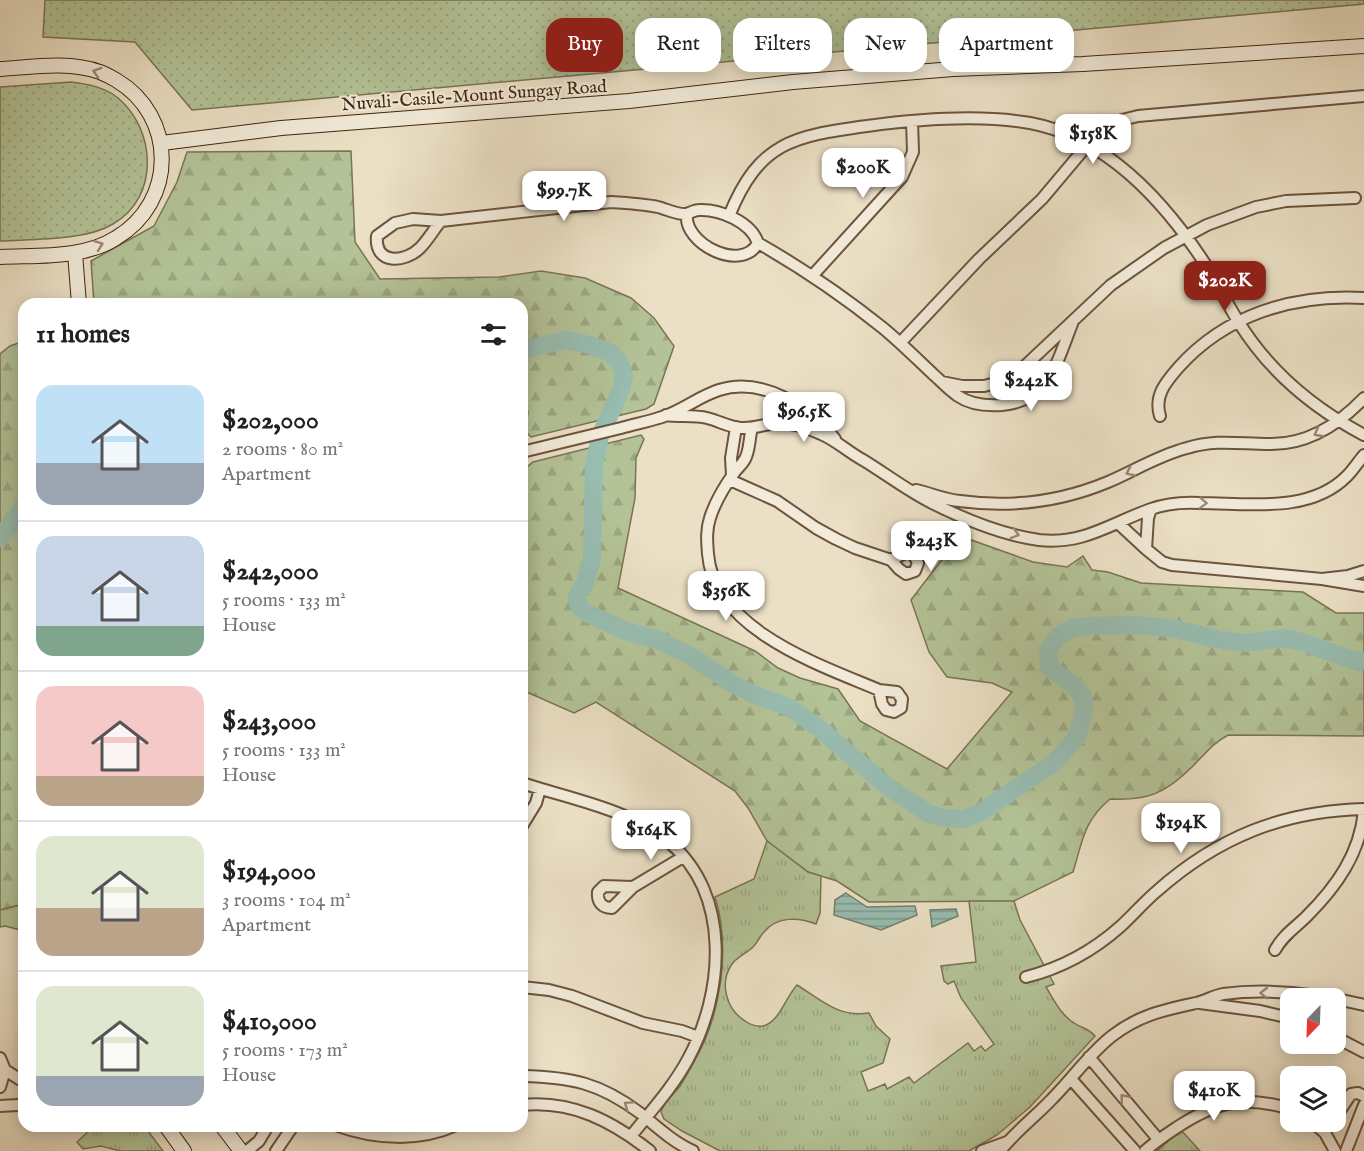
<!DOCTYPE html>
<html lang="en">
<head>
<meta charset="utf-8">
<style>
  :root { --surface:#fff; --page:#f2f2f2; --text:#222; --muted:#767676; --line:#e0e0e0; --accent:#8f2418 }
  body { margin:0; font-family:"IM FELL English",serif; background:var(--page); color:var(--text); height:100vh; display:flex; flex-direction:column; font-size:22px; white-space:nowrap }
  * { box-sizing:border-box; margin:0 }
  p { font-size:20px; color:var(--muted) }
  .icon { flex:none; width:33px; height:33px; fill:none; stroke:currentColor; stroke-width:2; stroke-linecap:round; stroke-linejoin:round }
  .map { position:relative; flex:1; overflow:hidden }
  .drawer { position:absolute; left:18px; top:298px; width:510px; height:834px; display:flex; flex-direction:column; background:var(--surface); border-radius:18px; box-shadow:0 3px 15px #0003 }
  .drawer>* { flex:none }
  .guide { position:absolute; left:546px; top:18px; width:570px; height:54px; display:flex; gap:12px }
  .needle { width:39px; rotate:203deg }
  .tools { position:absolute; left:1280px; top:988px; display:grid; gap:12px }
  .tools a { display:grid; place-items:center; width:66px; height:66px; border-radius:12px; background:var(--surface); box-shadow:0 3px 15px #0003; font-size:30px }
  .price { position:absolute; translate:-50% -51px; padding:0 14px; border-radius:12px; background:#fff; color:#222; font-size:20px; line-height:39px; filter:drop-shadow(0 2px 3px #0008) }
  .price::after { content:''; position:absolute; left:50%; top:36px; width:18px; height:14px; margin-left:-9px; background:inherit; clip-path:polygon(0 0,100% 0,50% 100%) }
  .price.on { background:var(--accent); color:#fff }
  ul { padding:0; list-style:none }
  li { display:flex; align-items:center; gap:18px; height:150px; padding:0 18px }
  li+li { border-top:2px solid var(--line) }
  li span { display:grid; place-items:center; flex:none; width:168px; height:120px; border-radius:18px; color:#555 }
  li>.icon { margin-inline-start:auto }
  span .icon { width:72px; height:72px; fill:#fffc; stroke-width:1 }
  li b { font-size:26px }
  h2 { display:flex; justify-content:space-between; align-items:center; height:72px; padding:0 18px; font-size:26px }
  .tag { padding:0 21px; border-radius:18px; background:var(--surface); box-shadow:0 3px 15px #0003; font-size:21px; line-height:54px }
  .tag.on { background:var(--accent); color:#fff }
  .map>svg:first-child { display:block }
  .grass { fill:url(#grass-dots); stroke:#7a7454; stroke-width:1.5 }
  .forest { fill:url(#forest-firs); stroke:#7a7454; stroke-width:1.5 }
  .park { fill:url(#park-tufts); stroke:#7a7454; stroke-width:1.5 }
  .water { fill:url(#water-rules); stroke:#758071; stroke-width:1.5 }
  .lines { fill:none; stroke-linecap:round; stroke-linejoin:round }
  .river { stroke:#98bdb1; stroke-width:18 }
  .minor-casing { stroke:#6c543e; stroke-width:14 }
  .secondary-casing { stroke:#412511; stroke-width:16 }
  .minor { stroke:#f2ebd9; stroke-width:10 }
  .secondary { stroke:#f2ebd9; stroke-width:14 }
  .oneway { stroke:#9a8875 }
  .labels { text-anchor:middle; stroke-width:4.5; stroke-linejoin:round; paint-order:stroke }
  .street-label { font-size:18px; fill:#412511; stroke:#f2ebd9 }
</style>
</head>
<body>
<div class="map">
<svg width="1364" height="1151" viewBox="0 0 1364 1151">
  <defs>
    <pattern id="grass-dots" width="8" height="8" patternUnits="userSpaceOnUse" patternTransform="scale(1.5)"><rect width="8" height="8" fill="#b3c397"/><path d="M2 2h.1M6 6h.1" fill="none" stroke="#9ba781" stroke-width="1.8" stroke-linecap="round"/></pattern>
    <pattern id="forest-firs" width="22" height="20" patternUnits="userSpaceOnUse" patternTransform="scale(1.5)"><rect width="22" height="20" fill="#b3c397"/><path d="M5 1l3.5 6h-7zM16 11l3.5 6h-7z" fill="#9ba781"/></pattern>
    <pattern id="park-tufts" width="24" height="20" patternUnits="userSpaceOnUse" patternTransform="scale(1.5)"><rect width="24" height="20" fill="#b3c397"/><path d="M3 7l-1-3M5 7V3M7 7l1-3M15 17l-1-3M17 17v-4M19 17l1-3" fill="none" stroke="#9ba781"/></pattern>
    <pattern id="water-rules" width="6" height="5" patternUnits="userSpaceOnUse" patternTransform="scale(1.5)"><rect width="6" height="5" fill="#98bdb1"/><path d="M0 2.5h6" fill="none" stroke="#7e998f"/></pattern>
  </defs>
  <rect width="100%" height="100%" fill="#ebe0c5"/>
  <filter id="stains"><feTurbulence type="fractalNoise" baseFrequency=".00333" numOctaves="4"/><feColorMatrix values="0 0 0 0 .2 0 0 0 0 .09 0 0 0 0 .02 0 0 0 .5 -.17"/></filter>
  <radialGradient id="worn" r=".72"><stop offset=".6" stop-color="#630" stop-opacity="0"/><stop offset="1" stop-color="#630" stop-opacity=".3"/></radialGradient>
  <!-- grass -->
  <path class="grass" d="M 45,0 L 1364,0 L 1364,4 L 192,110 L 135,42 L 43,37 Z
    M 71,82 C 87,84 105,87 118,98 C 156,130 160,197 113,224 C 85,241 33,239 0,241 L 0,87 Z"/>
  <!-- forest -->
  <path class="forest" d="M 351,151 L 355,242 L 380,279 L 499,277 L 541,271 L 585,278 L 631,298 L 654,318 L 674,346 L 654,404 L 646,409 L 531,437 L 525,431 L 528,412 L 522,413 L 522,304 L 94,304 L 91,261 L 154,226 L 177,182 L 187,152 Z
    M 24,341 L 24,904 L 0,910 L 0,354 L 10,346 Z
    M 641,435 L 644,439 L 636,458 L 635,498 L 618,588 L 755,651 L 778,668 L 800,678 L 838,689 L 860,721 L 947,769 L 1012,692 L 992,683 L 947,677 L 929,652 L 911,600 L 960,536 L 1033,562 L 1067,567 L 1083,556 L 1092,570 L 1108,572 L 1141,583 L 1303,592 L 1336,613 L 1364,613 L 1364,736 L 1228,735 C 1212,744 1206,753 1193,766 C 1166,793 1148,801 1110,799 C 1083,822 1083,840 1073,872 L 1014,901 L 869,902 L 837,881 L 808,872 L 767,841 L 748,808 L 735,791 L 596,702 L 574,713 L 522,690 L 522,471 L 533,462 Z"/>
  <!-- park -->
  <path class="park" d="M 767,841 L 808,872 L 821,876 L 820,913 L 816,924 C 799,917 777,916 764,932 C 760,936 758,942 753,947 C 747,953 737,957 732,964 C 719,983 726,1009 745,1021 C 751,1025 759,1028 766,1025 C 780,1019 786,997 797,985 C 821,1000 839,1018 869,1013 L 876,1026 L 890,1039 L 883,1063 L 861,1072 L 868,1091 L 885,1084 L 887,1089 L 909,1077 L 914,1083 L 968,1043 L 974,1051 L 981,1046 L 985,1051 L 994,1044 L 961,998 L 954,981 L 948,984 L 944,981 L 941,966 L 976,962 L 969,901 L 1014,901 L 1020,920 L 1054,984 L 1046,987 C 1054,1000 1061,1015 1074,1023 C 1083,1029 1087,1027 1095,1036 L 1030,1107 L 997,1135 L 969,1151 L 720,1151 L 682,1131 L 664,1119 L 661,1112 C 664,1102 674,1094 680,1086 C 685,1078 690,1070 694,1062 C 721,1015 731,949 715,897 L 754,879 Z
    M 24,904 L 24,931 L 5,926 L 0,927 L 0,910 Z
    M 94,1126 L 145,1127 L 163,1151 L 120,1151 L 101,1146 L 83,1149 L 77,1142 Z
    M 1181,1130 L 1200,1151 L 1157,1151 Z"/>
  <!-- water -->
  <path class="water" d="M 846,893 L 867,907 L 915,906 L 917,915 L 881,930 L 834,915 L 835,900 Z
    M 956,909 L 958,916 L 932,927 L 930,910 Z"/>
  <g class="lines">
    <!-- river -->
    <path class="river" d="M 522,350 L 565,340 L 590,345 L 611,353 L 620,363 L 624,377 L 621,390 L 600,436 L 594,466 L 592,559 L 585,583 L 577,596 L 578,605 L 585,612 L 625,631 L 658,640 L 691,656 L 733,684 L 755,695 L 789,707 L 820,729 L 888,787 L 929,814 L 946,818 L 962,819 L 980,813 L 1054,763 L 1077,737 L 1084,711 L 1084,698 L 1075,686 L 1049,667 L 1048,651 L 1059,635 L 1073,628 L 1085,626 L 1137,625 L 1176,629 L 1216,639 L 1244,643 L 1285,638 L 1305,643 L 1356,661 L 1364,661
      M 0,538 L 24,506"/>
    <defs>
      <path id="minor" d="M 729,216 C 759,142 793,136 867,126 C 919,119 978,114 1030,123 C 1110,138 1170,208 1211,273 C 1220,289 1228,305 1238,321 C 1268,370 1313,408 1364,435
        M 413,219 L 441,221 C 434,229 428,240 420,248 C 405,263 374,265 377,236 L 395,223 Z
        M 441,221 L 611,202 C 627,203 643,204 658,207 C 666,209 678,215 686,214 C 690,213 694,210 699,210 C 720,209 751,222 758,243 C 742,273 683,244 687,214
        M 758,243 C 802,268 843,296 883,328 C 901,343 917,359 934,375 C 942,382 949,390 958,396 C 971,405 987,406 1002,405 C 1049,401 1057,362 1072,324
        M 813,275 L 902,177 L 913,152 L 912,121
        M 900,343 L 979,259 L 1042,199 L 1095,136 L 1106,127 L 1122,120 L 1138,116 L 1364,96
        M 942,382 L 962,386 L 984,386 L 1011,379 L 1111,285 L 1164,248 L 1207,225 L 1256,207 L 1286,201 L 1355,198
        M 666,415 C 679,417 694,415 707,418 C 719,421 729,427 741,428 C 754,429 765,424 777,423 C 792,422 807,428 821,434 C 836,440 848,452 863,460 C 886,474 908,491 932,503 C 964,519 1003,535 1039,540 C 1084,545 1111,523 1151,509 C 1165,504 1184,502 1200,503 C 1247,503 1310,514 1347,476 C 1353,470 1358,462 1364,455
        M 1160,416 C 1154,396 1165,383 1178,368 C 1226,314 1294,294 1364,298
        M 752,428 C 749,438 750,450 745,459 C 742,465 737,468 734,473 C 724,487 715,502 710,518 C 706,530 707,541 708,554 C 714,630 820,665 879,690
        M 522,452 C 555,444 588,436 621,428 C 635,424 651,421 665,416 C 684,409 700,396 719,390 C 762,376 810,407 835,439
        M 732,475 L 731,458 L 736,427
        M 730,480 L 777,501 L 816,528 L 836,539 L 855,548 L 891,560
        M 916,490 C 930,493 945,500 960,501 C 1011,508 1060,502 1108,482 C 1134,471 1159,455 1187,448 C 1217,439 1239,444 1269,444 C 1307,445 1338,425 1364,398
        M 1118,523 L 1146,549 L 1148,518 L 1151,509
        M 1146,549 L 1162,562 L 1172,565 L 1322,579
        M 907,552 L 914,555 L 918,563 L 915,571 L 906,574 L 899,569 L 891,560 Z
        M 1364,571 L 1348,576 L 1322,579 L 1364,586
        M 879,690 L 897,692 L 902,699 L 901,708 L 894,712 L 886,710 L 882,704 Z
        M 522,783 C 570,799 629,809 669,842 C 732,895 724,993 688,1059 C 673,1087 651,1111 631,1136
        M 522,826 L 536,803 L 540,789
        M 633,887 L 604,886 L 598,892 C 597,902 602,908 612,908 L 633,887 L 683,857
        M 1275,950 C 1283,935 1295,928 1307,916 C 1336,887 1360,854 1364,811
        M 1026,977 C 1062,968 1093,951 1121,926 C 1133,915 1144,902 1157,891 C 1218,837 1283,811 1364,809
        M 522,987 L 549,990 L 572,996 L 643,1023 L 682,1031 L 698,1037
        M 1200,1003 L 1260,1011 L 1290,1018
        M 1335,1037 L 1364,1052
        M 1089,1057 L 1158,1139
        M 0,1058 L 5,1070 L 0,1087
        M 5,1070 L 24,1082
        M 522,1076 C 571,1077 600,1083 640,1113 C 657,1127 673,1142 693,1151
        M 1071,1079 L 1135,1151
        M 522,1105 C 572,1100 612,1121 650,1151
        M 0,1106 L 18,1105 L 24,1103
        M 1335,1118 L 1351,1094 L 1358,1093 L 1364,1096
        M 1312,1122 L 1325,1133 L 1335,1151
        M 338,1126 C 374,1139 419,1142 454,1126
        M 247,1151 L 259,1141 L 268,1126
        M 276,1151 L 293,1126
        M 982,1151 L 1007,1142
        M 1000,1151 C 1015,1132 1035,1117 1052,1099 C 1072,1079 1089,1054 1112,1036 C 1139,1015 1164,1010 1196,1003 C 1205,1001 1213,996 1223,994 C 1269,988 1319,994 1364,1005
        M 1145,1151 C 1156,1141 1167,1134 1179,1126 C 1218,1101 1245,1095 1290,1109
        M 1346,1151 L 1364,1105"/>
      <path id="secondary" d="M 0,69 C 33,67 68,61 100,72 C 105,74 111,77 116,80 C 177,116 177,202 116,238 C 83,259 38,255 0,257
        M 162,143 L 281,128 L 629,101 L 793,82 L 953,69 L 1083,64 L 1364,46
        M 75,253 L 79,304
        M 166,1126 L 184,1151
        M 222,1126 L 241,1151"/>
    </defs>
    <!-- minor casing -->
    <use href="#minor" class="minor-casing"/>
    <!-- secondary casing -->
    <use href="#secondary" class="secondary-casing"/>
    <!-- minor -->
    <use href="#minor" class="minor"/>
    <!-- secondary -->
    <use href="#secondary" class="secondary"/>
  </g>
  <!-- one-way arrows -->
  <defs><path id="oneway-chevron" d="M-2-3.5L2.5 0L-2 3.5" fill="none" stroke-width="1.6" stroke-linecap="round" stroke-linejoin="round" transform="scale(1.5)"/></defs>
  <g class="oneway">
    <use href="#oneway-chevron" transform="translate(97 72) rotate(-162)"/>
    <use href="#oneway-chevron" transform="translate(99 245) rotate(-20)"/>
    <use href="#oneway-chevron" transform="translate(1318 433) rotate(152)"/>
    <use href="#oneway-chevron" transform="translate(1130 472) rotate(155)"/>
    <use href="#oneway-chevron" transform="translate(1203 503) rotate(2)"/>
    <use href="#oneway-chevron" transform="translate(1015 534) rotate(16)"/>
    <use href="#oneway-chevron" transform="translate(1264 993) rotate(-179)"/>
    <use href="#oneway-chevron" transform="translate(1124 1098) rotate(-129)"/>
    <use href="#oneway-chevron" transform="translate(628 1105) rotate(-145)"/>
  </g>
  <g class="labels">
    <!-- street labels -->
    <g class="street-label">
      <text transform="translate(474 95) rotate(-4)" y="6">Nuvali-Casile-Mount Sungay Road</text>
    </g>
  </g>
  <rect width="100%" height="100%" filter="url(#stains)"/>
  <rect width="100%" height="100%" fill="url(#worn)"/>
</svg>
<div class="tools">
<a><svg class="needle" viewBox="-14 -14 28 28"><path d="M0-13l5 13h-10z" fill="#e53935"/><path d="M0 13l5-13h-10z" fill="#767676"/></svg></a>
<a><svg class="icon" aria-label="layers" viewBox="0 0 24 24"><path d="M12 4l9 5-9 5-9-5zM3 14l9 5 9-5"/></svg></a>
</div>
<b class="price" style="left:1093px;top:165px">$158K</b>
<b class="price" style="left:863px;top:199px">$200K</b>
<b class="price" style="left:564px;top:222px">$99.7K</b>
<b class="price on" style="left:1225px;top:312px">$202K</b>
<b class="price" style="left:1031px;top:412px">$242K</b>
<b class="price" style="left:804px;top:443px">$96.5K</b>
<b class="price" style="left:931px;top:572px">$243K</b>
<b class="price" style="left:726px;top:622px">$356K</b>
<b class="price" style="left:1181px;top:854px">$194K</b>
<b class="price" style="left:651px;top:861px">$164K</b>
<b class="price" style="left:1214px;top:1122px">$410K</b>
<div class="guide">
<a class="tag on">Buy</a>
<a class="tag">Rent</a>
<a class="tag">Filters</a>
<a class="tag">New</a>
<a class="tag">Apartment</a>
</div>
<section class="drawer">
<h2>11 homes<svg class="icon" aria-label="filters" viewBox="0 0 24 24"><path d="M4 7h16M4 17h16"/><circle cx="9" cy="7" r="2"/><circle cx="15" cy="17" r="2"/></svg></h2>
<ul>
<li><span style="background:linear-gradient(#bfe0f5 65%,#9aa5b1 0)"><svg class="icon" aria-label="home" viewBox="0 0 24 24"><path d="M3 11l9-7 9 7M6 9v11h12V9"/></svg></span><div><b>$202,000</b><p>2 rooms · 80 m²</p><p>Apartment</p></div></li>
<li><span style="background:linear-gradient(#c9d6e8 75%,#7fa58c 0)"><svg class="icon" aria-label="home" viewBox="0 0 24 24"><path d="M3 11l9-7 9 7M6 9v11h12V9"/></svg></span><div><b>$242,000</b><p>5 rooms · 133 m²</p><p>House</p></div></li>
<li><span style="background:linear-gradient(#f6c9c9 75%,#b9a48a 0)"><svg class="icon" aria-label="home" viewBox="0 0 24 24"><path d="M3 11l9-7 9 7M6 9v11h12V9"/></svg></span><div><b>$243,000</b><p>5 rooms · 133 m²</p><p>House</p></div></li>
<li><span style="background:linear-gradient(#dfe7d0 60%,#b9a48a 0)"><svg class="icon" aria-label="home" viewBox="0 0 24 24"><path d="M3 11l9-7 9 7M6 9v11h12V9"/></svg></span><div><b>$194,000</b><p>3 rooms · 104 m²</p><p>Apartment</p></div></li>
<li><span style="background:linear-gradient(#dfe7d0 75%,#9aa5b1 0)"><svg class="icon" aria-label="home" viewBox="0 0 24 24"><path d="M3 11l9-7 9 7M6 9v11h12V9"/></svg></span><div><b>$410,000</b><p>5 rooms · 173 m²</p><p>House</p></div></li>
</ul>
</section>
</div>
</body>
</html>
